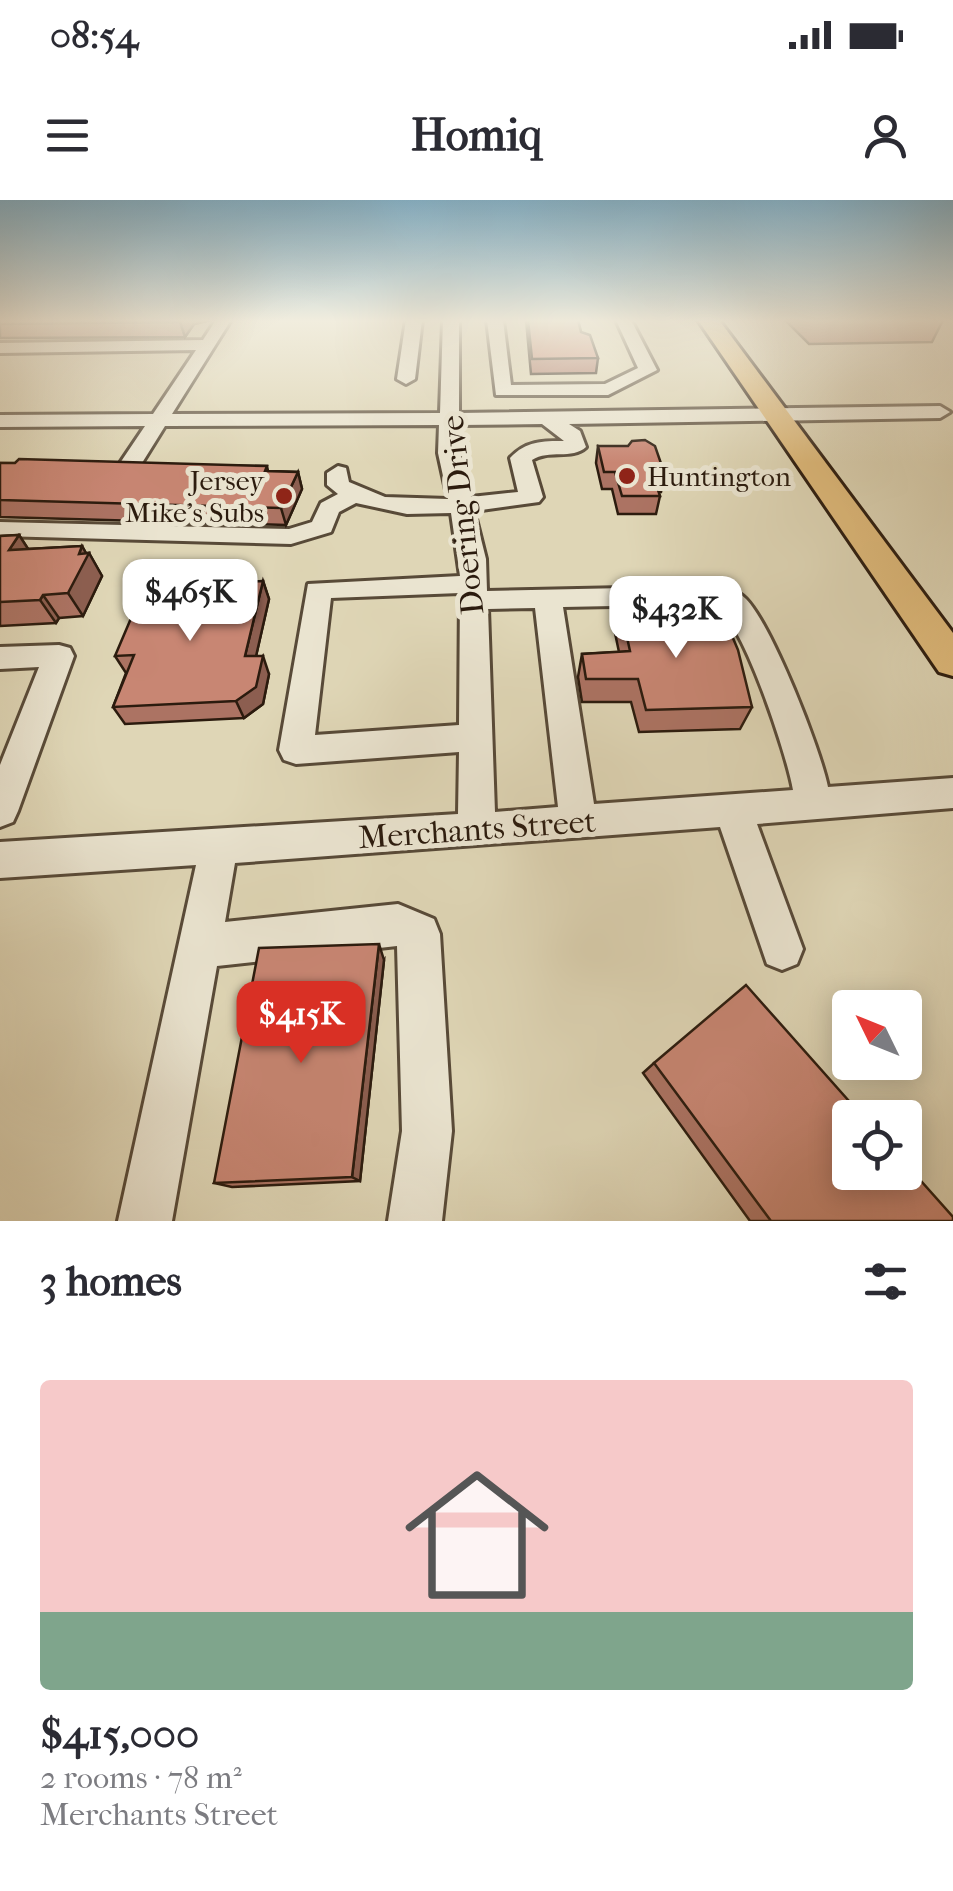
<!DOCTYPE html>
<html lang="en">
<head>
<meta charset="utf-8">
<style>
  :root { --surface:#fff; --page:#f7f7f7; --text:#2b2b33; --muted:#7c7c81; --accent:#d93025 }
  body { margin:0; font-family:"IM FELL French Canon",serif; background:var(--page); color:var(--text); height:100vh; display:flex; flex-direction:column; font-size:38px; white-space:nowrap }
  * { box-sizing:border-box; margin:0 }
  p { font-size:32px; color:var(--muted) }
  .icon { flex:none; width:55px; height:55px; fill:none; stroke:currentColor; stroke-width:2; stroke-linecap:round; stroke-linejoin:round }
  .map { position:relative; height:1021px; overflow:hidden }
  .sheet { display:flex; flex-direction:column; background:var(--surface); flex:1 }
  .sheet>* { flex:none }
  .needle { width:65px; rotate:313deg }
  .tools { position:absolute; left:832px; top:790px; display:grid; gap:20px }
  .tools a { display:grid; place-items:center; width:90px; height:90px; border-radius:10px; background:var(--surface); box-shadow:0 5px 25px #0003; font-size:50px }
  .price { position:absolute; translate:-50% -85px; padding:0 22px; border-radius:20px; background:#fff; color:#222; font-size:32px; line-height:65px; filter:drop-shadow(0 2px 5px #0008) }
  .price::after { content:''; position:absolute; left:50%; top:60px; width:30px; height:22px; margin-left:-15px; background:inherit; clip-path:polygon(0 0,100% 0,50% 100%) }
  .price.selected { background:var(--accent); color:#fff }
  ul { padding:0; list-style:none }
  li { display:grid; align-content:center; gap:20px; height:530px; padding:0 40px }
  li span { display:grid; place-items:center; height:310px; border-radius:10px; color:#555 }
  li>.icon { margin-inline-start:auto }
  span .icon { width:180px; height:180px; fill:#fffc; stroke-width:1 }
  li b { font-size:42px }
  h2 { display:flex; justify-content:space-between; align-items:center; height:120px; padding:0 40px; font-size:42px }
  .status { display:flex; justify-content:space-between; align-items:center; height:70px; padding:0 50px; background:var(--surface); direction:ltr }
  .status svg { height:28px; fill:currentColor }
  header { display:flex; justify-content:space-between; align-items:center; height:130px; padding:0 40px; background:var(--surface); font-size:45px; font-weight:700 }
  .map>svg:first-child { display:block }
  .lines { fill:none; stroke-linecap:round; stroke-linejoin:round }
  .minor-casing { stroke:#584a38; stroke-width:6 }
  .major-casing { stroke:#2b1b0e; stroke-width:6 }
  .minor { fill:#eae4d0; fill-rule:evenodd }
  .major { fill:#e0bb7b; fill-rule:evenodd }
  .wall { fill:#ac7363; stroke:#2b1b0e; stroke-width:2.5 }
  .shaded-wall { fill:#8c5e50; stroke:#2b1b0e; stroke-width:2.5 }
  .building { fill:#c88673; stroke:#2b1b0e; stroke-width:2.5 }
  .poi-dot { fill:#8f2418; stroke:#eae4d0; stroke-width:4 }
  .labels { text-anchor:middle; stroke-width:10; stroke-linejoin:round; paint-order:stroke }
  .far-poi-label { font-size:28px; fill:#2b1b0e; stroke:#eae4d0; text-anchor:start }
  .street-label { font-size:32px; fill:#2b1b0e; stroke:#eae4d0 }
</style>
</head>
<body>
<div class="status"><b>08:54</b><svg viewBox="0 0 49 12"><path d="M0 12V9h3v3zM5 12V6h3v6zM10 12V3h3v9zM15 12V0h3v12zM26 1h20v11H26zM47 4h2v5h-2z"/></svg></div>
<header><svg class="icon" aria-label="menu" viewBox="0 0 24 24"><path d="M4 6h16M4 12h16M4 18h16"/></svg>Homiq<svg class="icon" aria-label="person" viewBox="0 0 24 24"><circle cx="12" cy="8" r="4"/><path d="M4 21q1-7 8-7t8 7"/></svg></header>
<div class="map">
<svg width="953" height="1021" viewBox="0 0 953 1021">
  <rect width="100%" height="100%" fill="#dfd6b6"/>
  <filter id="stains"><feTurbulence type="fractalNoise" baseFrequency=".002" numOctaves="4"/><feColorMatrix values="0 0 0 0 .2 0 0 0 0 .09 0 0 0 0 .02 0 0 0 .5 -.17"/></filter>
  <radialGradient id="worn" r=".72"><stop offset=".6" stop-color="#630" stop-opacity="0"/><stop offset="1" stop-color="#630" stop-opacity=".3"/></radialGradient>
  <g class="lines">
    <defs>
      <path id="minor" d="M 216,120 L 231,120 L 172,214 L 440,213 L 443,120 L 459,120 L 459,213 L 940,206 L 950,212 L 940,218 L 569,224 L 580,231 L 586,247 C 572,260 549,249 532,260 L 543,297 L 539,302 L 474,311 L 486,359 L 487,391 L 718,386 C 728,389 739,392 746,399 C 772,426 820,548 828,587 L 953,578 L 953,608 L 757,624 L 803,749 L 797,764 L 782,770 L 767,764 L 720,627 L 235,663 L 225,722 L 398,704 L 434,719 L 440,734 L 452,931 L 442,1021 L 388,1021 L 402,931 L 397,746 L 217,766 L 172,1021 L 118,1021 L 196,665 L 0,678 L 0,642 L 458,614 L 459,552 L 296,564 L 284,560 L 279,550 L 308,384 L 460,376 L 451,313 L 407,314 L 356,303 L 339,312 L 331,332 L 291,344 L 0,336 L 0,322 L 289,329 L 312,322 L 321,303 L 338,294 L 327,285 L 327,273 L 338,266 L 346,268 L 349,282 L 385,297 L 448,299 L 438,253 L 439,225 L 165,226 L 137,271 L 129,273 L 118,266 L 145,226 L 0,227 L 0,215 L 153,214 L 196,150 L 0,153 L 0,143 L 203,140 ZM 542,224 L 564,241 C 542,241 526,241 510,258 L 518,292 L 471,297 L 460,253 L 459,225 ZM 460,393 L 459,525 L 315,535 L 331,398 ZM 714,404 C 742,417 787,555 793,590 L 594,604 L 563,407 ZM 535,408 L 558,607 L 495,612 L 488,409 Z
        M 406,120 L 422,120 L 415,179 L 406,184 L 397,179 Z
        M 487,120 L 503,120 L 511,185 L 605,184 L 638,168 L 616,120 L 631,120 L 657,170 L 608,195 L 496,195 Z
        M 59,445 L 70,448 L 74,456 L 18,611 L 13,622 L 0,627 L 0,565 L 39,467 L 0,469 L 0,447 Z"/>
      <path id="major" d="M 698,120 L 719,120 L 953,433 L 953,476 L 939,472 Z"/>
    </defs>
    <!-- minor casing -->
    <use href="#minor" class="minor-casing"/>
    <!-- major casing -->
    <use href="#major" class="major-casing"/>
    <!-- minor -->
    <use href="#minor" class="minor"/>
    <!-- major -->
    <use href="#major" class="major"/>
  </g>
  <!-- wall -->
  <path class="wall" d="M 0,120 L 211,120 L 194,124 L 185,137 L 0,138 Z
    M 526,120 L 578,120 L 581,132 L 598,158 L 596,173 L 531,174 Z
    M 785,120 L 943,120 L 932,142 L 809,144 Z
    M 598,246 L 665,275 L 661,292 L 658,292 L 660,296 L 656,314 L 618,314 L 612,289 L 602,289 L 596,263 Z
    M 0,263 L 267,266 L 268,271 L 298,272 L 302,289 L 286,325 L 0,317 Z
    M 19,335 L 28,349 L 82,346 L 86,353 L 89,353 L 102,376 L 83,416 L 59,418 L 56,423 L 0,426 L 0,336 Z
    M 263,381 L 269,399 L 256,456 L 269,474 L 263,504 L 244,518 L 125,524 L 113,507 L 126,473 L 115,456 L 178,385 Z
    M 621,410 L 708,423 L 752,507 L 740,529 L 639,532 L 631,502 L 582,502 L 578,477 L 582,454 L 619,452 L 615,433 Z
    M 384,760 L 360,981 L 232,987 L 214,983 Z
    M 654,863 L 953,1021 L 750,1021 L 643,873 Z"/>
  <!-- shaded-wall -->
  <path class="shaded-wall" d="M 182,120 L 211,120 L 194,124 L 185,137 L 180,122 Z
    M 298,272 L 302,289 L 286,325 L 281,308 Z
    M 19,335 L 34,358 L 9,350 Z
    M 82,346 L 87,355 L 89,353 L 102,376 L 83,416 L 68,393 L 79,354 Z
    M 263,381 L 269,399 L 252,474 L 245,456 Z
    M 43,395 L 59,418 L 56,423 L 40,400 Z
    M 263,456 L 269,474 L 263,504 L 244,518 L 236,501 Z
    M 379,744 L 384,760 L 360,981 L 352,977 Z"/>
  <!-- building -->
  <path class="building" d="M 0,120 L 182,120 L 180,122 L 0,124 Z
    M 528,120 L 578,120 L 581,132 L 590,135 L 598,158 L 532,159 Z
    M 645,240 L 655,246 L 665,275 L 653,275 L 660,296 L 622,296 L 615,272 L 604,272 L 598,246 L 628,246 L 632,241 Z
    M 19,259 L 267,266 L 265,271 L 298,272 L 281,308 L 0,300 L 0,263 L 15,263 Z
    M 19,335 L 9,350 L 82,346 L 79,354 L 89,353 L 68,393 L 43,395 L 40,400 L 0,402 L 0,336 Z
    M 173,375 L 169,385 L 263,381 L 245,456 L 263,456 L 256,487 L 236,501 L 113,507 L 134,455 L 115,456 L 149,376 Z
    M 703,409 L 708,423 L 727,424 L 738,450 L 752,507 L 646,510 L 638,479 L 586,479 L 582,454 L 630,451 L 621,410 Z
    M 379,744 L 352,977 L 214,983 L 259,748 Z
    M 746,785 L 864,918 L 850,918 L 850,972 L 905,972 L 905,963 L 953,1017 L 953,1021 L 771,1021 L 654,863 Z"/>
  <!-- sky -->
  <linearGradient id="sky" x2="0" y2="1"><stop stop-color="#86b6cf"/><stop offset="0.46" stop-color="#f1edde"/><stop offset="1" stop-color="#f1edde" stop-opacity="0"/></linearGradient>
  <rect width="953" height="263" fill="url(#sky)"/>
  <!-- markers -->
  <g class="poi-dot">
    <circle cx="627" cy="276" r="10"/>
    <circle cx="284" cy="296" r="10"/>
  </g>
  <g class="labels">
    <!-- far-poi labels -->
    <g class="far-poi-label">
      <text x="647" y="286">Huntington</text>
      <text x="264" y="290" text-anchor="end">Jersey<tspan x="264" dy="32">Mike's Subs</tspan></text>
    </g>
    <!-- street labels -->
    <g class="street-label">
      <text transform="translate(462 315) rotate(-96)" y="11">Doering Drive</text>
      <text transform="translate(477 629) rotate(-4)" y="11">Merchants Street</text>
    </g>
  </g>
  <rect width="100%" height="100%" filter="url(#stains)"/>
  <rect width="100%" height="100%" fill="url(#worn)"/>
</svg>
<div class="tools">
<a><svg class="needle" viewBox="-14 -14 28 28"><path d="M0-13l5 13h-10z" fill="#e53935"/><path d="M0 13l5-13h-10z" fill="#7c7c81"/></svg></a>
<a><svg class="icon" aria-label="locate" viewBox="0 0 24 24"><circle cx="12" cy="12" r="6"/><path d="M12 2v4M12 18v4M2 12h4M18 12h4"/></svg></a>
</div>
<b class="price" style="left:190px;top:444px">$465K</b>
<b class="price" style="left:676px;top:461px">$432K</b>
<b class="price selected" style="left:301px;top:866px">$415K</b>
</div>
<section class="sheet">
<h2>3 homes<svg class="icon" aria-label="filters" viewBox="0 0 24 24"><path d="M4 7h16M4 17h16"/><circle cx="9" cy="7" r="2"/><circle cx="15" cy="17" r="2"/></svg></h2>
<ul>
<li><span style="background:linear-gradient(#f6c9c9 75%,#7fa58c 0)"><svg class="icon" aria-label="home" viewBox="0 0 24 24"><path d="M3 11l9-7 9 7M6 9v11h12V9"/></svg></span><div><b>$415,000</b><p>2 rooms · 78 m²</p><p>Merchants Street</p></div></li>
</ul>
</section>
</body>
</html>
